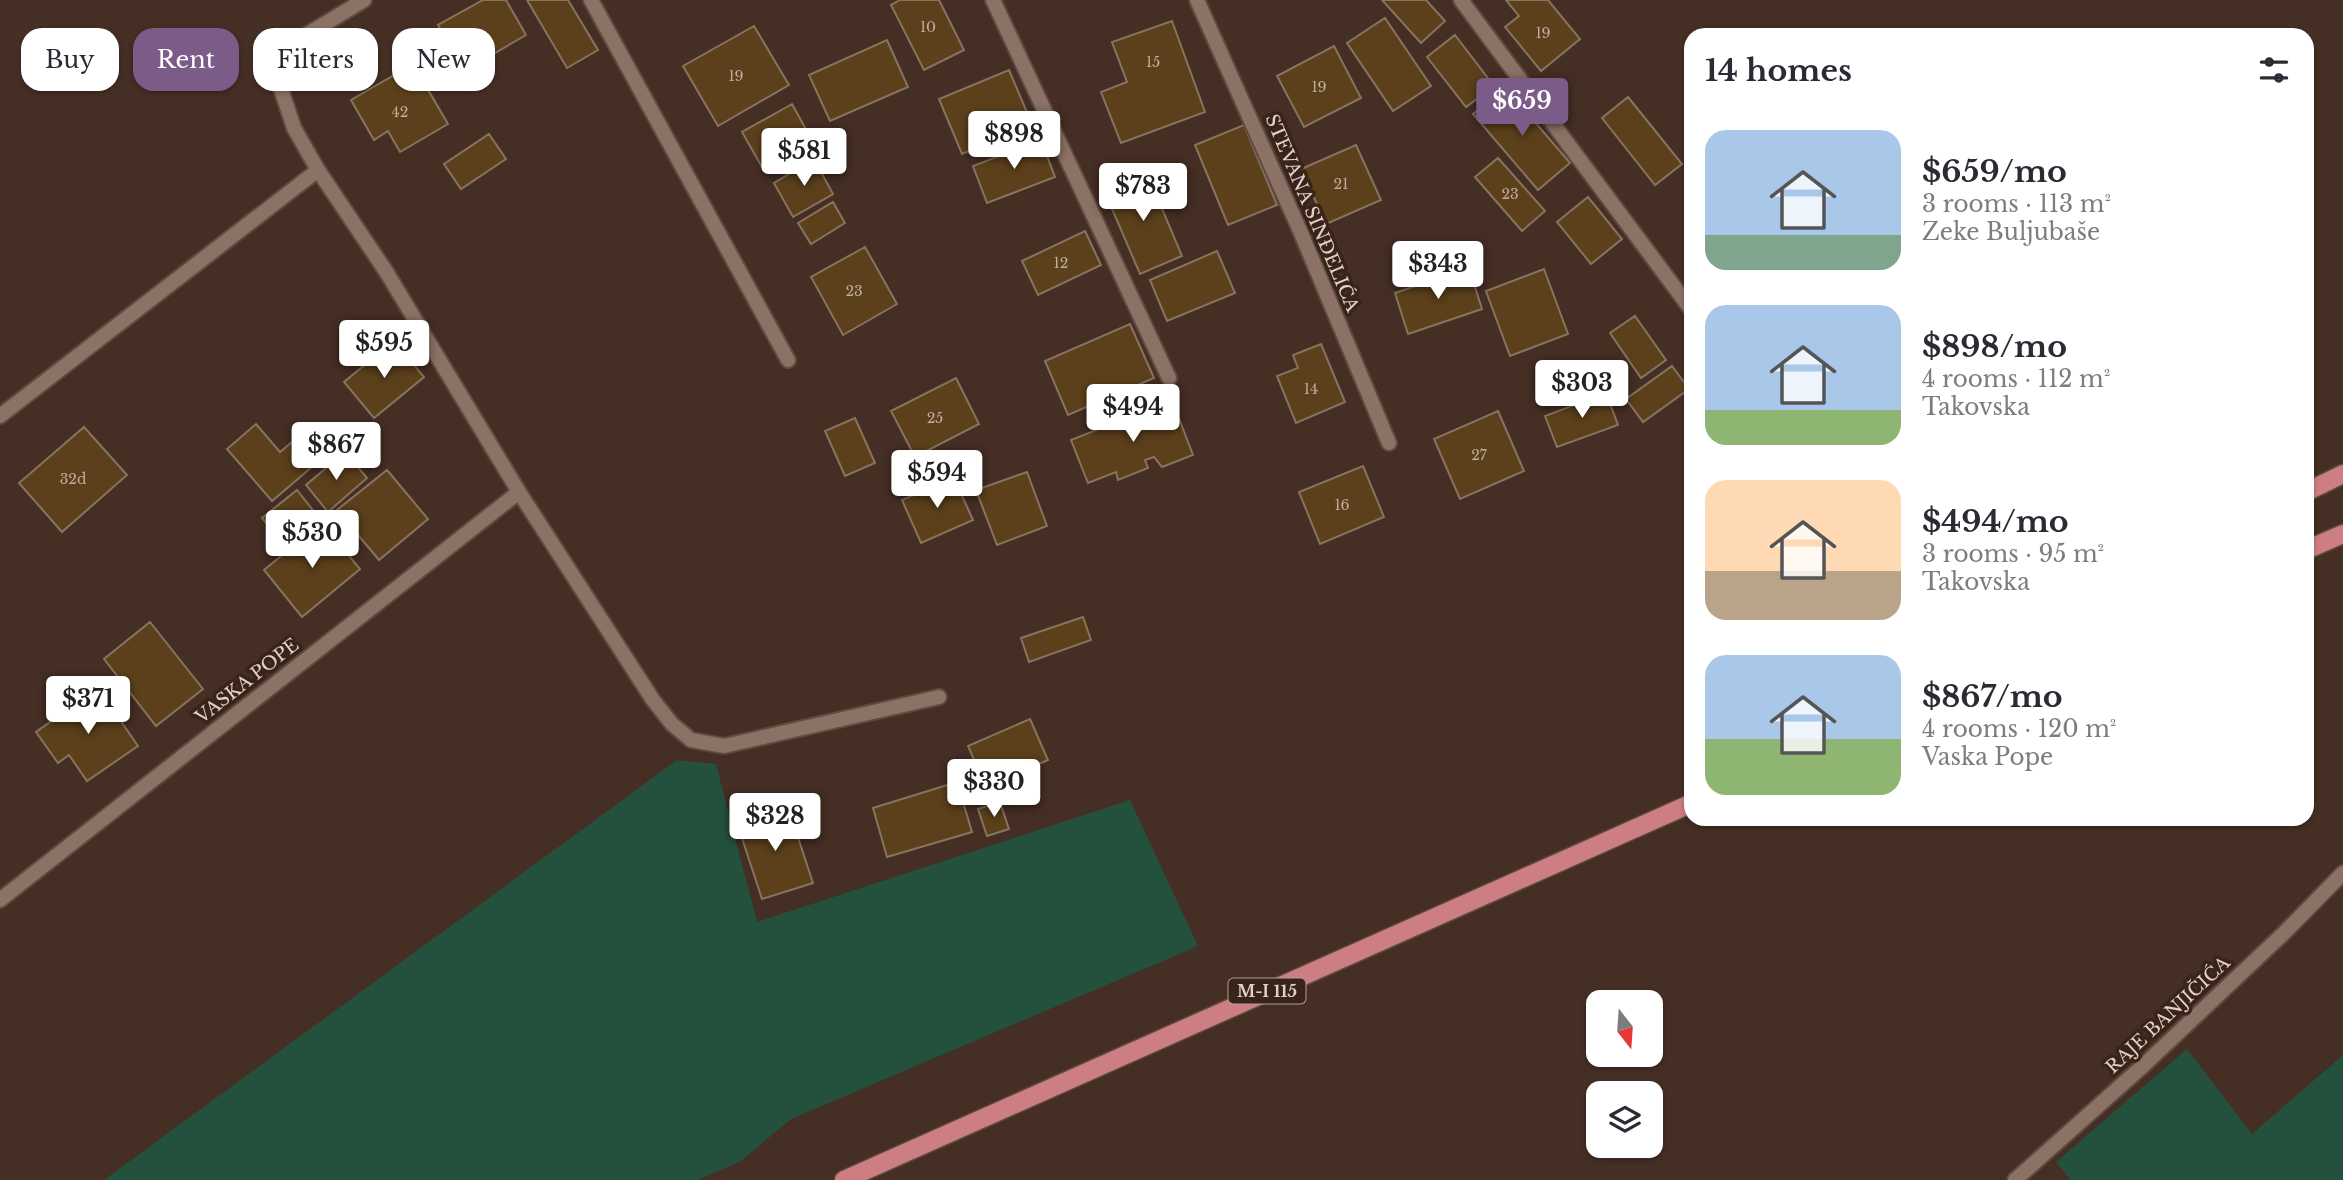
<!DOCTYPE html>
<html lang="en">
<head>
<meta charset="utf-8">
<style>
  :root { --surface:#fff; --page:#f2f2f3; --text:#2b2b33; --muted:#7c7c81; --accent:#7b5c89 }
  body { margin:0; font-family:"Libre Baskerville",serif; background:var(--page); color:var(--text); height:100vh; display:flex; flex-direction:column; font-size:26px; white-space:nowrap }
  * { box-sizing:border-box; margin:0 }
  p { font-size:23px; color:var(--muted) }
  .icon { flex:none; width:38px; height:38px; fill:none; stroke:currentColor; stroke-width:2; stroke-linecap:round; stroke-linejoin:round }
  .map { position:relative; flex:1; overflow:hidden }
  .details { position:absolute; left:1684px; top:28px; width:630px; height:798px; display:flex; flex-direction:column; background:var(--surface); border-radius:21px; box-shadow:0 2px 5px #0004 }
  .details>* { flex:none }
  .banner { position:absolute; left:21px; top:28px; width:665px; height:63px; display:flex; gap:14px }
  .needle { width:46px; rotate:163deg }
  .controls { position:absolute; left:1586px; top:990px; display:grid; gap:14px }
  .controls a { display:grid; place-items:center; width:77px; height:77px; border-radius:14px; background:var(--surface); box-shadow:0 2px 5px #0004; font-size:35px }
  .price { position:absolute; translate:-50% -60px; padding:0 16px; border-radius:7px; background:#fff; color:#222; font-size:23px; line-height:46px; filter:drop-shadow(0 2px 4px #0008) }
  .price::after { content:''; position:absolute; left:50%; top:42px; width:21px; height:16px; margin-left:-10px; background:inherit; clip-path:polygon(0 0,100% 0,50% 100%) }
  .price.selected { background:var(--accent); color:#fff }
  ul { padding:0; list-style:none }
  li { display:flex; align-items:center; gap:21px; height:175px; padding:0 21px }
  li span { display:grid; place-items:center; flex:none; width:196px; height:140px; border-radius:21px; color:#555 }
  li>.icon { margin-inline-start:auto }
  span .icon { width:84px; height:84px; fill:#fffc; stroke-width:1 }
  li b { font-size:30px }
  h2 { display:flex; justify-content:space-between; align-items:center; height:84px; padding:0 21px; font-size:30px }
  .chip { padding:0 24px; border-radius:21px; background:var(--surface); box-shadow:0 2px 5px #0004; font-size:24px; line-height:63px }
  .chip.selected { background:var(--accent); color:#fff }
  .map>svg:first-child { display:block }
  .green { fill:#24513d }
  .building { fill:#5c401b; stroke:#86745f; stroke-width:2 }
  .lines { fill:none; stroke-linecap:round; stroke-linejoin:round }
  .minor-casing { stroke:#5e4a41; stroke-width:18 }
  .primary-casing { stroke:#5e4a41; stroke-width:21 }
  .minor { stroke:#8c7165; stroke-width:14 }
  .primary { stroke:#cd7e82; stroke-width:18 }
  .labels { text-anchor:middle; stroke-width:7; stroke-linejoin:round; paint-order:stroke }
  .number-label { font-size:14px; fill:#bfad9e }
  .shield { fill:#3a241a; stroke:#ae9d95; stroke-width:2 }
  .shield-label { font-size:16px; font-weight:bold; fill:#e0d1ca }
  .street-label { font-size:18px; fill:#e0d1ca; stroke:#3a241a }
</style>
</head>
<body>
<div class="map">
<svg width="2343" height="1180" viewBox="0 0 2343 1180">
  <rect width="100%" height="100%" fill="#452e24"/>
  <!-- green -->
  <path class="green" d="M 677,760 L 716,764 L 757,922 L 1130,800 L 1198,946 L 791,1119 L 741,1161 L 698,1180 L 104,1180 Z
    M 2187,1049 L 2252,1134 L 2343,1055 L 2343,1180 L 2071,1180 L 2056,1162 Z"/>
  <!-- building -->
  <path class="building" d="M 483,0 L 506,0 L 526,35 L 464,71 L 438,25 Z
    M 527,0 L 568,0 L 598,50 L 567,68 Z
    M 900,0 L 939,0 L 964,50 L 924,70 L 891,5 Z
    M 1382,0 L 1426,0 L 1445,21 L 1421,43 Z
    M 1506,0 L 1548,0 L 1580,39 L 1541,71 L 1505,27 L 1519,16 Z
    M 1385,18 L 1431,86 L 1393,111 L 1347,43 Z
    M 1172,21 L 1205,112 L 1121,143 L 1101,92 L 1127,82 L 1112,42 Z
    M 754,26 L 789,85 L 718,126 L 683,66 Z
    M 1455,35 L 1494,86 L 1466,107 L 1427,57 Z
    M 887,40 L 908,87 L 830,121 L 809,75 Z
    M 1334,46 L 1361,98 L 1304,127 L 1277,76 Z
    M 413,64 L 448,124 L 400,152 L 388,131 L 374,140 L 351,100 Z
    M 1009,70 L 1032,124 L 962,154 L 939,99 Z
    M 1505,87 L 1570,163 L 1538,190 L 1473,114 Z
    M 1628,97 L 1682,164 L 1655,185 L 1602,118 Z
    M 792,104 L 813,142 L 763,169 L 742,132 Z
    M 1244,125 L 1277,205 L 1228,225 L 1195,145 Z
    M 489,134 L 506,159 L 461,189 L 444,164 Z
    M 1041,140 L 1055,177 L 987,203 L 973,166 Z
    M 1356,145 L 1381,200 L 1326,224 L 1301,169 Z
    M 1498,158 L 1545,211 L 1522,231 L 1475,177 Z
    M 814,159 L 833,194 L 793,217 L 774,183 Z
    M 1147,173 L 1182,256 L 1140,274 L 1104,190 Z
    M 1588,197 L 1622,239 L 1591,264 L 1557,222 Z
    M 833,202 L 845,223 L 811,244 L 798,223 Z
    M 1085,231 L 1101,265 L 1038,295 L 1022,261 Z
    M 865,247 L 897,304 L 843,335 L 811,277 Z
    M 1217,251 L 1235,293 L 1167,321 L 1150,280 Z
    M 1469,268 L 1482,309 L 1408,334 L 1395,293 Z
    M 1544,269 L 1568,334 L 1510,356 L 1486,291 Z
    M 1635,316 L 1666,360 L 1641,378 L 1610,333 Z
    M 1130,324 L 1154,378 L 1068,415 L 1045,361 Z
    M 394,341 L 424,377 L 374,418 L 344,382 Z
    M 1321,344 L 1345,402 L 1296,423 L 1277,376 L 1298,368 L 1293,355 Z
    M 1672,366 L 1689,389 L 1643,422 L 1626,399 Z
    M 956,378 L 979,424 L 915,457 L 891,411 Z
    M 1606,393 L 1618,425 L 1557,447 L 1545,416 Z
    M 1172,400 L 1193,455 L 1162,467 L 1154,457 L 1145,460 L 1148,468 L 1118,480 L 1116,472 L 1088,483 L 1071,440 Z
    M 1498,411 L 1524,471 L 1460,499 L 1434,439 Z
    M 855,418 L 875,463 L 845,476 L 825,431 Z
    M 256,424 L 280,452 L 305,431 L 326,455 L 272,501 L 227,449 Z
    M 84,427 L 127,475 L 62,532 L 19,483 Z
    M 345,452 L 367,478 L 328,512 L 306,485 Z
    M 1363,466 L 1384,517 L 1320,544 L 1299,492 Z
    M 387,470 L 428,519 L 379,560 L 337,510 Z
    M 1027,472 L 1047,526 L 997,545 L 976,490 Z
    M 954,478 L 973,520 L 921,543 L 902,500 Z
    M 297,490 L 316,514 L 281,542 L 262,518 Z
    M 322,523 L 360,569 L 302,617 L 264,570 Z
    M 1083,617 L 1091,640 L 1029,662 L 1021,638 Z
    M 150,622 L 203,689 L 156,726 L 104,659 Z
    M 98,688 L 138,746 L 87,781 L 69,755 L 58,763 L 36,732 Z
    M 1030,719 L 1048,760 L 986,787 L 968,746 Z
    M 957,782 L 972,832 L 887,857 L 873,808 Z
    M 1000,802 L 1009,829 L 987,836 L 978,809 Z
    M 788,807 L 813,883 L 762,899 L 737,823 Z"/>
  <g class="lines">
    <defs>
      <path id="minor" d="M 591,0 L 788,360
        M 993,0 L 1169,378
        M 1197,0 L 1301,233 L 1389,443
        M 1461,0 L 1690,308
        M 318,170 L 387,273 L 519,492 L 653,700 L 672,724 L 691,740 L 724,746 L 939,697
        M 0,416 L 318,170 L 294,128 L 280,86 L 285,62 L 298,40 L 364,0
        M 0,900 L 519,492
        M 2015,1180 L 2144,1065 L 2285,932 L 2343,873"/>
      <path id="primary" d="M 2306,492 L 2343,474
        M 2306,550 L 2343,534
        M 844,1180 L 1690,804"/>
    </defs>
    <!-- minor casing -->
    <use href="#minor" class="minor-casing"/>
    <!-- primary casing -->
    <use href="#primary" class="primary-casing"/>
    <!-- minor -->
    <use href="#minor" class="minor"/>
    <!-- primary -->
    <use href="#primary" class="primary"/>
  </g>
  <g class="labels">
    <!-- number labels -->
    <g class="number-label">
      <text x="928" y="32">10</text>
      <text x="1543" y="38">19</text>
      <text x="1153" y="67">15</text>
      <text x="736" y="81">19</text>
      <text x="1319" y="92">19</text>
      <text x="400" y="117">42</text>
      <text x="1341" y="189">21</text>
      <text x="1510" y="199">23</text>
      <text x="1061" y="268">12</text>
      <text x="854" y="296">23</text>
      <text x="1311" y="394">14</text>
      <text x="935" y="423">25</text>
      <text x="1479" y="460">27</text>
      <text x="73" y="484">32d</text>
      <text x="1342" y="510">16</text>
    </g>
    <!-- shield labels -->
    <rect class="shield" x="1228.5" y="978.5" width="77" height="25" rx="5"/>
    <g class="shield-label">
      <text x="1267" y="997">M-I 115</text>
    </g>
    <!-- street labels -->
    <g class="street-label">
      <text transform="translate(1312 213) rotate(67)" y="6">STEVANA SINĐELIĆA</text>
      <text transform="translate(247 681) rotate(-38)" y="6">VASKA POPE</text>
      <text transform="translate(2168 1015) rotate(-43)" y="6">RAJE BANJIČIĆA</text>
    </g>
  </g>
</svg>
<div class="controls">
<a><svg class="needle" viewBox="-14 -14 28 28"><path d="M0-13l5 13h-10z" fill="#e53935"/><path d="M0 13l5-13h-10z" fill="#7c7c81"/></svg></a>
<a><svg class="icon" aria-label="layers" viewBox="0 0 24 24"><path d="M12 4l9 5-9 5-9-5zM3 14l9 5 9-5"/></svg></a>
</div>
<b class="price selected" style="left:1522px;top:138px">$659</b>
<b class="price" style="left:1014px;top:171px">$898</b>
<b class="price" style="left:804px;top:188px">$581</b>
<b class="price" style="left:1143px;top:223px">$783</b>
<b class="price" style="left:1438px;top:301px">$343</b>
<b class="price" style="left:384px;top:380px">$595</b>
<b class="price" style="left:1582px;top:420px">$303</b>
<b class="price" style="left:1133px;top:444px">$494</b>
<b class="price" style="left:336px;top:482px">$867</b>
<b class="price" style="left:937px;top:510px">$594</b>
<b class="price" style="left:312px;top:570px">$530</b>
<b class="price" style="left:88px;top:736px">$371</b>
<b class="price" style="left:994px;top:819px">$330</b>
<b class="price" style="left:775px;top:853px">$328</b>
<div class="banner">
<a class="chip">Buy</a>
<a class="chip selected">Rent</a>
<a class="chip">Filters</a>
<a class="chip">New</a>
</div>
<section class="details">
<h2>14 homes<svg class="icon" aria-label="filters" viewBox="0 0 24 24"><path d="M4 7h16M4 17h16"/><circle cx="9" cy="7" r="2"/><circle cx="15" cy="17" r="2"/></svg></h2>
<ul>
<li><span style="background:linear-gradient(#a9c7e8 75%,#7fa58c 0)"><svg class="icon" aria-label="home" viewBox="0 0 24 24"><path d="M3 11l9-7 9 7M6 9v11h12V9"/></svg></span><div><b>$659/mo</b><p>3 rooms · 113 m²</p><p>Zeke Buljubaše</p></div></li>
<li><span style="background:linear-gradient(#a9c7e8 75%,#8fb573 0)"><svg class="icon" aria-label="home" viewBox="0 0 24 24"><path d="M3 11l9-7 9 7M6 9v11h12V9"/></svg></span><div><b>$898/mo</b><p>4 rooms · 112 m²</p><p>Takovska</p></div></li>
<li><span style="background:linear-gradient(#ffd9b3 65%,#b9a48a 0)"><svg class="icon" aria-label="home" viewBox="0 0 24 24"><path d="M3 11l9-7 9 7M6 9v11h12V9"/></svg></span><div><b>$494/mo</b><p>3 rooms · 95 m²</p><p>Takovska</p></div></li>
<li><span style="background:linear-gradient(#a9c7e8 60%,#8fb573 0)"><svg class="icon" aria-label="home" viewBox="0 0 24 24"><path d="M3 11l9-7 9 7M6 9v11h12V9"/></svg></span><div><b>$867/mo</b><p>4 rooms · 120 m²</p><p>Vaska Pope</p></div></li>
</ul>
</section>
</div>
</body>
</html>
